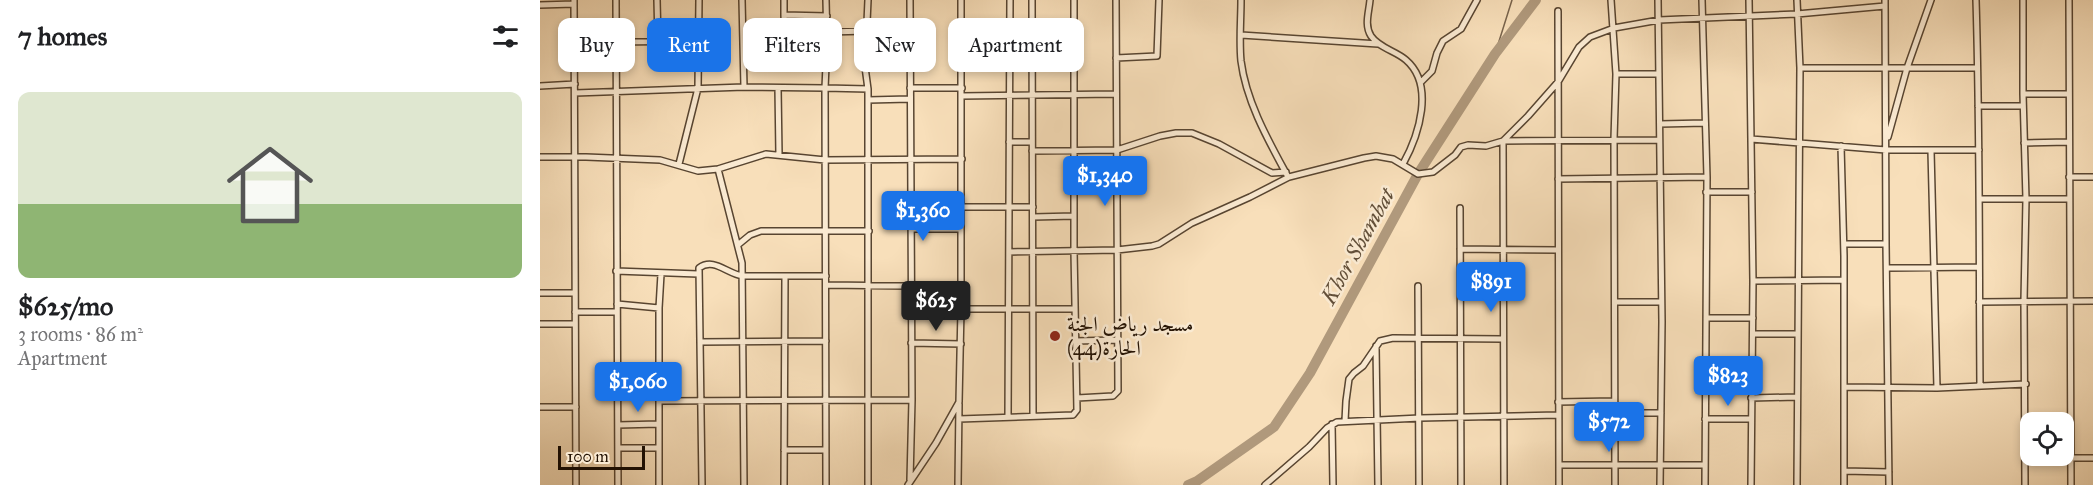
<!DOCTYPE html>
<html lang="en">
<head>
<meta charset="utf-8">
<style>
  :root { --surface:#fff; --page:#f2f2f2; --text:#202124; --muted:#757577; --accent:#1a73e8 }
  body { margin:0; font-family:"IM FELL Great Primer",Amiri,serif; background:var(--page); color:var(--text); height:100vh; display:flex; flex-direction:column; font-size:22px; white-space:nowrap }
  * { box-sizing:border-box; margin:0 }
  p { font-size:20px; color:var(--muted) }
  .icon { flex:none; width:33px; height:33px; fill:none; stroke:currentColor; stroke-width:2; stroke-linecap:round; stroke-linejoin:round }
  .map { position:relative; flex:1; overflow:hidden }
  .side { display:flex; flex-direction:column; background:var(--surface); width:540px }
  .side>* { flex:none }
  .guide { position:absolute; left:18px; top:18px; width:570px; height:54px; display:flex; gap:12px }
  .controls { position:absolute; left:1480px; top:412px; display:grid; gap:12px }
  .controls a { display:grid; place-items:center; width:54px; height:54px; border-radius:12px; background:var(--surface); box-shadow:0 3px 9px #0003; font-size:30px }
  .scale { position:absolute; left:18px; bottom:15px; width:87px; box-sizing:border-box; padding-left:6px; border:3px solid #231203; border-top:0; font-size:16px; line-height:21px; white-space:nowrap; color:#231203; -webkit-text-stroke:4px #faead2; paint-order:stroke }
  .price { position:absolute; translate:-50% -51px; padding:0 14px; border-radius:6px; background:var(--accent); color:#fff; font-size:20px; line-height:39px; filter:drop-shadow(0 2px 3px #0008) }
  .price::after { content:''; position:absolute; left:50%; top:36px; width:18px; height:14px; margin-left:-9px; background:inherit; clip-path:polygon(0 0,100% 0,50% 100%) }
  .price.selected { background:#222; color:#fff }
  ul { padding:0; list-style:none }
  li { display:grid; align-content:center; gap:12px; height:318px; padding:0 18px }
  li span { display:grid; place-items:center; height:186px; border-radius:12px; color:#555 }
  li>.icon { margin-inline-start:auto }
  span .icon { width:108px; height:108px; fill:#fffc; stroke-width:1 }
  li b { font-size:26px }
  h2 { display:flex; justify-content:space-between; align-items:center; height:72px; padding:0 18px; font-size:26px }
  .tag { padding:0 21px; border-radius:12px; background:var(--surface); box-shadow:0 3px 9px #0003; font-size:21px; line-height:54px }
  .tag.selected { background:var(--accent); color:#fff }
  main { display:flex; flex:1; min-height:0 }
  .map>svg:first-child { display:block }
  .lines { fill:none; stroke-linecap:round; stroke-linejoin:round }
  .stream { stroke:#78634c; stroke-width:1.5 }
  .river { stroke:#b0997c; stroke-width:10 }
  .minor-casing { stroke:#584531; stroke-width:8 }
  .minor { stroke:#faead2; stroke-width:5 }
  .poi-dot { fill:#8f2418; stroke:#faead2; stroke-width:2 }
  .labels { text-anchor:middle; stroke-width:5; stroke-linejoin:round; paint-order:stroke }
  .poi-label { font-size:21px; fill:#231203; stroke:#faead2; text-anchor:start }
  .water-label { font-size:22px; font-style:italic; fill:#624f39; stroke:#faead2 }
</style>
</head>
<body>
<main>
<section class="side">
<h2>7 homes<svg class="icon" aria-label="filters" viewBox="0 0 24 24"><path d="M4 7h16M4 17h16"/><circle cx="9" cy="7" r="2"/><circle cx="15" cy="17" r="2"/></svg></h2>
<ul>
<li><span style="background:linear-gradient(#dfe7d0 60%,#8fb573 0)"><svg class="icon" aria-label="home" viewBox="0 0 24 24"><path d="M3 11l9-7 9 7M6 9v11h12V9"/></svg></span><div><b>$625/mo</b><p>3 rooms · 86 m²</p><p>Apartment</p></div></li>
</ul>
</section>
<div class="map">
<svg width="1553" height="485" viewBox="0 0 1553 485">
  <rect width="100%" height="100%" fill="#f8dfba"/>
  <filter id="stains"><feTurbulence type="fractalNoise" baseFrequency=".00333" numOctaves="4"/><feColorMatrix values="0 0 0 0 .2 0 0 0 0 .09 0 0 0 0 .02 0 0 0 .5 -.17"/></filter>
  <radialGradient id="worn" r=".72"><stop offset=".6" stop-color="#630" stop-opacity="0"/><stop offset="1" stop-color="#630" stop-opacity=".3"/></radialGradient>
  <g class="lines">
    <!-- stream -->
    <path class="stream" d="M 955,54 L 972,0"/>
    <!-- river -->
    <path class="river" d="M 648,485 L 657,481 L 734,427 L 770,373 L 878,174 L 955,54 L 996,0"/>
    <defs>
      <path id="minor" d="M 34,0 L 36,485
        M 76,0 L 78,485
        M 117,0 L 118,41
        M 202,0 L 204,87
        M 244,0 L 244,15
        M 286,0 L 287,43
        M 492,0 L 493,416
        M 701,0 C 701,20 699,41 701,61 C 706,101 728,140 747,175
        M 830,0 C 829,12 824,25 831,36 C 839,48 856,51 866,60 C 895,85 879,135 863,164
        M 1071,0 L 1076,74 L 1074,139 L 1075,485
        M 1118,0 L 1122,322 L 1120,485
        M 1162,0 L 1167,177 L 1165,485
        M 1209,0 L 1213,281 L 1211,485
        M 1257,0 L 1260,68 L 1257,485
        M 1345,0 L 1346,244 L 1349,485
        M 1436,0 C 1440,129 1439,257 1440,385
        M 1483,0 L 1483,94 L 1486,199 L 1484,301 L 1485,485
        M 1529,0 L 1531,485
        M 0,5 L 34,4
        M 1018,11 L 1019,485
        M 287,16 L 244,15 L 245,43 L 287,43 L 285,88 L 328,89 L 325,67 L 328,0
        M 287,32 L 370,30
        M 701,35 L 838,44
        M 76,42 L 159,41
        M 203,43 L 245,43
        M 576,58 L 617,56 L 619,0
        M 1260,68 L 1437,68
        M 1076,74 L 1119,74
        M 881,82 L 892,71 L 897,53 L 903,41 L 921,29 L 937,0
        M 0,86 L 35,84
        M 238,88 L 239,155
        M 370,88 L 422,88
        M 328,89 L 328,485
        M 35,93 L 204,87 L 285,88 L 286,485
        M 1483,94 L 1529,94
        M 421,96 L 576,94
        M 328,100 L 370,99
        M 1438,106 L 1483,106
        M 1120,124 L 1165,123
        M 1348,137 L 1367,68 L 1391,0
        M 1211,139 L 1346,150 L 1439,150
        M 469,142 L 492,142
        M 1484,143 L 1529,142
        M 1301,146 L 1304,256 L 1304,485
        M 492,151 L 577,150 L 620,136 L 636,133 L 652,133 L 679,144 L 732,173 L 746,172
        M 1391,151 L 1397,388
        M 0,157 L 46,157 L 120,160 L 158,171 L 178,169 L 226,154 L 285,160 L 422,159
        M 139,164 L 158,88 L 159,0
        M 178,169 L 202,263 L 204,485
        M 1529,177 L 1553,177
        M 1018,179 L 1167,177
        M 1166,192 L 1212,192
        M 1440,199 L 1529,199
        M 421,207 L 493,207
        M 920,208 L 921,485
        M 493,217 L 534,216
        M 371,229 L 421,229
        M 199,244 L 210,235 L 221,231 L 329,231
        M 1304,244 L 1346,244
        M 920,249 L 1018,250
        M 469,252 L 577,250 L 612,246 L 619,244 L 652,223 L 710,197 L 749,177 L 824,158 L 836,156 L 853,159 L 878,174 L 893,172 L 915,155 L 921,147 L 928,145 L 946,146 L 963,141 L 988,116 L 1018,82 L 1039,47 L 1050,37 L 1074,28 L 1119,20 L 1257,14 L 1345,6
        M 1347,268 L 1438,267
        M 76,271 L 158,274
        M 1213,281 L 1304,280
        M 286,285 L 371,286
        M 878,286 L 879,485
        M 0,293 L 35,293
        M 1076,302 L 1121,302
        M 1439,302 L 1553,301
        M 77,304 L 119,308
        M 421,309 L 535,309
        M 35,312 L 77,312
        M 1166,318 L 1213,318
        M 0,324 L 35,324
        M 1213,334 L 1258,334
        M 535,341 L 577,340
        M 160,342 L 286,341
        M 371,343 L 421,344
        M 836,346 L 838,485
        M 1304,387 L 1397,388 L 1486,384
        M 77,391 L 119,390
        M 537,398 L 573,396 L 578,391 L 576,0
        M 1211,398 L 1257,397
        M 119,401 L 372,400
        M 1018,402 L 1074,401
        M 0,407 L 36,407
        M 1074,413 L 1121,413
        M 468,417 L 470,0
        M 419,419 L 533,415 L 537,410 L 534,251 L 534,0
        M 1165,419 L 1211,419
        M 805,421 L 806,401 L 809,379 L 814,373 L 823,366 L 840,341 L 853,338 L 962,339
        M 792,424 L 793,485
        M 78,425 L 119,424
        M 78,448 L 119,448
        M 244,450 L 286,450
        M 1531,458 L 1553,458
        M 1019,465 L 1165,465
        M 1304,471 L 1349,472
        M 370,480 L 372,400 L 370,0
        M 119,485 L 119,308 L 121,274
        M 162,485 L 159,268 C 174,257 187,274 203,276 L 286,276
        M 244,485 L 245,276
        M 368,485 L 396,443 L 419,402 L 421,309 L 421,0
        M 418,485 L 419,404
        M 725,485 L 769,447 L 787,428 L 797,422 L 880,418 L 1018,415
        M 964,485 L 963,141 L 1119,140"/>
    </defs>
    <!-- minor casing -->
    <use href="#minor" class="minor-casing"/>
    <!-- minor -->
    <use href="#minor" class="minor"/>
  </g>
  <!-- markers -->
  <circle class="poi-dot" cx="515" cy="336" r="6"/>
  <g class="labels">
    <!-- poi labels -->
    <g class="poi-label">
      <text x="527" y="331">مسجد رياض الجنة<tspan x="527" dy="24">الحارة(44)</tspan></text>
    </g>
    <!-- water labels -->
    <g class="water-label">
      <text transform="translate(817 246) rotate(-61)" y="8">Khor Shambat</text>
    </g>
  </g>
  <rect width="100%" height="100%" filter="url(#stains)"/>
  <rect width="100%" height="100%" fill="url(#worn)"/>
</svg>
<div class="controls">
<a><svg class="icon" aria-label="locate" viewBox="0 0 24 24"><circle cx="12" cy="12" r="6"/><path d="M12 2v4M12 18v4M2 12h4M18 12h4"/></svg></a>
</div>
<div class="scale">100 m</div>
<b class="price" style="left:565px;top:207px">$1,340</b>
<b class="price" style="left:383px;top:242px">$1,360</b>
<b class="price" style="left:951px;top:313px">$891</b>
<b class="price selected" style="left:396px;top:332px">$625</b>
<b class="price" style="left:1188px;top:407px">$823</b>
<b class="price" style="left:98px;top:413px">$1,060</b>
<b class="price" style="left:1069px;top:453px">$572</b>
<div class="guide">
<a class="tag">Buy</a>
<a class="tag selected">Rent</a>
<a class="tag">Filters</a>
<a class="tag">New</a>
<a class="tag">Apartment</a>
</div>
</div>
</main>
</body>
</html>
